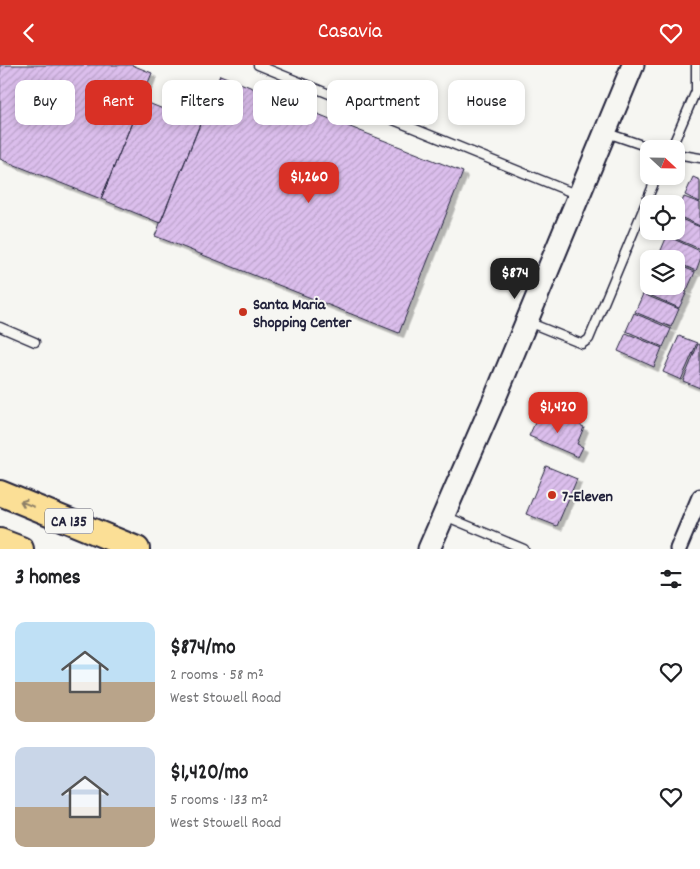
<!DOCTYPE html>
<html lang="en">
<head>
<meta charset="utf-8">
<style>
  :root { --surface:#fff; --page:#f2f2f2; --text:#202124; --muted:#757577; --accent:#d93025 }
  body { margin:0; font-family:Dekko,sans-serif; background:var(--page); color:var(--text); height:100vh; display:flex; flex-direction:column; font-size:19px; white-space:nowrap }
  * { box-sizing:border-box; margin:0 }
  p { font-size:16px; color:var(--muted) }
  .icon { flex:none; width:28px; height:28px; fill:none; stroke:currentColor; stroke-width:2; stroke-linecap:round; stroke-linejoin:round }
  .map { position:relative; height:484px; overflow:hidden }
  .drawer { display:flex; flex-direction:column; background:var(--surface); flex:1 }
  .drawer>* { flex:none }
  .top-card { position:absolute; left:15px; top:15px; width:670px; height:45px; display:flex; gap:10px }
  .needle { width:32px; rotate:112deg }
  .fabs { position:absolute; left:640px; top:75px; display:grid; gap:10px }
  .fabs a { display:grid; place-items:center; width:45px; height:45px; border-radius:10px; background:var(--surface); box-shadow:0 2px 8px #0003; font-size:25px }
  .price { position:absolute; translate:-50% -42px; padding:0 11px; border-radius:10px; background:var(--accent); color:#fff; font-size:16px; line-height:32px; filter:drop-shadow(0 1px 2px #0008) }
  .price::after { content:''; position:absolute; left:50%; top:30px; width:15px; height:11px; margin-left:-8px; background:inherit; clip-path:polygon(0 0,100% 0,50% 100%) }
  .price.current { background:#222; color:#fff }
  ul { padding:0; list-style:none }
  li { display:flex; align-items:center; gap:15px; height:125px; padding:0 15px }
  li span { display:grid; place-items:center; flex:none; width:140px; height:100px; border-radius:10px; color:#555 }
  li>.icon { margin-inline-start:auto }
  span .icon { width:60px; height:60px; fill:#fffc; stroke-width:1 }
  li b { font-size:21px }
  h2 { display:flex; justify-content:space-between; align-items:center; height:60px; padding:0 15px; font-size:21px }
  .pill { padding:0 18px; border-radius:10px; background:var(--surface); box-shadow:0 2px 8px #0003; font-size:18px; line-height:45px }
  .pill.current { background:var(--accent); color:#fff }
  header { display:flex; justify-content:space-between; align-items:center; height:65px; padding:0 15px; background:var(--accent); color:#fff; font-size:22px; font-weight:600 }
  .map>svg:first-child { display:block }
  .building { fill:url(#building-hatch); stroke:#22223b; filter:url(#shadow) }
  .lines { fill:none; stroke-linecap:round; stroke-linejoin:round }
  .service-casing { stroke:#22223b; stroke-width:11 }
  .minor-casing { stroke:#22223b; stroke-width:19 }
  .secondary-casing { stroke:#22223b; stroke-width:25 }
  .primary-casing { stroke:#22223b; stroke-width:28 }
  .service { stroke:#f6f6f2; stroke-width:8 }
  .minor { stroke:#f6f6f2; stroke-width:15 }
  .secondary { stroke:#f6f6f2; stroke-width:21 }
  .primary { stroke:#fbdf96; stroke-width:24 }
  .oneway { stroke:#8e8068 }
  .poi-dot { fill:#c8321e; stroke:#f6f6f2; stroke-width:2 }
  .labels { text-anchor:middle; stroke-width:4; stroke-linejoin:round; paint-order:stroke }
  .shield { fill:#f6f6f2; stroke:#626272; stroke-width:1 }
  .shield-label { font-size:15px; font-weight:bold; fill:#22223b }
  .poi-label { font-size:16px; font-weight:bold; fill:#22223b; stroke:#f6f6f2; text-anchor:start }
</style>
</head>
<body>
<header><svg class="icon" aria-label="back" viewBox="0 0 24 24"><path d="M15 5l-7 7 7 7"/></svg>Casavia<svg class="icon" aria-label="heart" viewBox="0 0 24 24"><path d="M12 20l-8-8c-3-5 5-10 8-4 3-6 11-1 8 4z"/></svg></header>
<div class="map">
<svg width="700" height="484" viewBox="0 0 700 484">
  <defs>
    <pattern id="building-hatch" width="6" height="6" patternUnits="userSpaceOnUse" patternTransform="scale(1.25)"><rect width="6" height="6" fill="#dbbeec"/><path d="M-1 1l2-2M0 6l6-6M5 7l2-2" fill="none" stroke="#bca3cb"/></pattern>
    <filter id="shadow"><feDropShadow dx="4.5" dy="4.5" stdDeviation="0" flood-color="#0004"/></filter>
  </defs>
  <rect width="100%" height="100%" fill="#f6f6f2"/>
  <filter id="ink" filterUnits="userSpaceOnUse"><feTurbulence type="fractalNoise" baseFrequency=".02" numOctaves="2"/><feDisplacementMap in="SourceGraphic" scale="10" xChannelSelector="R" yChannelSelector="G"/><feConvolveMatrix kernelMatrix="1 2 1 2 8 2 1 2 1" color-interpolation-filters="sRGB"/></filter>
  <g filter="url(#ink)">
    <!-- building -->
    <path class="building" d="M 0,0 L 132,0 L 152,8 L 101,134 L 0,94 Z
      M 220,10 L 463,107 L 399,268 L 155,171 Z
      M 141,35 L 200,59 L 160,158 L 101,134 Z
      M 693,112 L 700,115 L 700,137 L 685,130 Z
      M 684,132 L 700,138 L 700,161 L 676,150 Z
      M 676,152 L 700,162 L 700,184 L 667,170 L 669,166 L 676,166 Z
      M 667,171 L 700,186 L 700,195 L 696,206 L 676,197 L 676,194 L 668,194 L 659,190 Z
      M 676,199 L 695,207 L 687,225 L 676,221 Z
      M 649,214 L 649,221 L 674,221 L 687,227 L 679,243 L 643,227 Z
      M 643,229 L 679,244 L 671,262 L 635,247 Z
      M 634,248 L 671,264 L 663,282 L 626,266 Z
      M 626,268 L 662,283 L 654,302 L 618,286 Z
      M 679,271 L 697,278 L 681,315 L 663,307 Z
      M 698,279 L 700,280 L 700,323 L 683,316 Z
      M 540,347 L 559,356 L 561,352 L 584,362 L 577,379 L 583,382 L 578,392 L 529,371 Z
      M 546,401 L 577,414 L 557,461 L 526,449 Z"/>
    <g class="lines">
      <defs>
        <path id="service" d="M 258,0 L 578,130
          M 607,68 L 654,84
          M 671,84 L 696,26 L 696,0
          M 676,89 L 700,93
          M 528,257 L 582,279 L 589,274 L 657,111
          M 0,262 L 35,277
          M 445,451 L 524,484"/>
        <path id="minor" d="M 678,484 L 700,432"/>
        <path id="secondary" d="M 429,484 L 497,328 L 633,0"/>
        <path id="primary" d="M 0,428 L 137,484
          M 0,476 L 21,484"/>
      </defs>
      <!-- service casing -->
      <use href="#service" class="service-casing"/>
      <!-- minor casing -->
      <use href="#minor" class="minor-casing"/>
      <!-- secondary casing -->
      <use href="#secondary" class="secondary-casing"/>
      <!-- primary casing -->
      <use href="#primary" class="primary-casing"/>
      <!-- service -->
      <use href="#service" class="service"/>
      <!-- minor -->
      <use href="#minor" class="minor"/>
      <!-- secondary -->
      <use href="#secondary" class="secondary"/>
      <!-- primary -->
      <use href="#primary" class="primary"/>
    </g>
    <!-- one-way arrows -->
    <defs><path id="oneway-shaft" d="M-6 0H5M1.5-3L5.5 0L1.5 3" fill="none" stroke-width="1.6" stroke-linecap="round" stroke-linejoin="round" transform="scale(1.25)"/></defs>
    <use class="oneway" href="#oneway-shaft" transform="translate(27 439) rotate(-158)"/>
  </g>
  <!-- markers -->
  <g class="poi-dot">
    <circle cx="243" cy="247" r="5"/>
    <circle cx="552" cy="430" r="5"/>
  </g>
  <g class="labels">
    <!-- shield labels -->
    <rect class="shield" x="45" y="443.5" width="48" height="25" rx="4"/>
    <g class="shield-label">
      <text x="69" y="461">CA 135</text>
    </g>
    <!-- poi labels -->
    <g class="poi-label">
      <text x="253" y="244">Santa Maria<tspan x="253" dy="18">Shopping Center</tspan></text>
      <text x="562" y="436">7-Eleven</text>
    </g>
  </g>
</svg>
<div class="fabs">
<a><svg class="needle" viewBox="-14 -14 28 28"><path d="M0-13l5 13h-10z" fill="#e53935"/><path d="M0 13l5-13h-10z" fill="#757577"/></svg></a>
<a><svg class="icon" aria-label="locate" viewBox="0 0 24 24"><circle cx="12" cy="12" r="6"/><path d="M12 2v4M12 18v4M2 12h4M18 12h4"/></svg></a>
<a><svg class="icon" aria-label="layers" viewBox="0 0 24 24"><path d="M12 4l9 5-9 5-9-5zM3 14l9 5 9-5"/></svg></a>
</div>
<b class="price" style="left:309px;top:139px">$1,260</b>
<b class="price current" style="left:515px;top:235px">$874</b>
<b class="price" style="left:558px;top:369px">$1,420</b>
<div class="top-card">
<a class="pill">Buy</a>
<a class="pill current">Rent</a>
<a class="pill">Filters</a>
<a class="pill">New</a>
<a class="pill">Apartment</a>
<a class="pill">House</a>
</div>
</div>
<section class="drawer">
<h2>3 homes<svg class="icon" aria-label="filters" viewBox="0 0 24 24"><path d="M4 7h16M4 17h16"/><circle cx="9" cy="7" r="2"/><circle cx="15" cy="17" r="2"/></svg></h2>
<ul>
<li><span style="background:linear-gradient(#bfe0f5 60%,#b9a48a 0)"><svg class="icon" aria-label="home" viewBox="0 0 24 24"><path d="M3 11l9-7 9 7M6 9v11h12V9"/></svg></span><div><b>$874/mo</b><p>2 rooms · 58 m²</p><p>West Stowell Road</p></div><svg class="icon" aria-label="heart" viewBox="0 0 24 24"><path d="M12 20l-8-8c-3-5 5-10 8-4 3-6 11-1 8 4z"/></svg></li>
<li><span style="background:linear-gradient(#c9d6e8 60%,#b9a48a 0)"><svg class="icon" aria-label="home" viewBox="0 0 24 24"><path d="M3 11l9-7 9 7M6 9v11h12V9"/></svg></span><div><b>$1,420/mo</b><p>5 rooms · 133 m²</p><p>West Stowell Road</p></div><svg class="icon" aria-label="heart" viewBox="0 0 24 24"><path d="M12 20l-8-8c-3-5 5-10 8-4 3-6 11-1 8 4z"/></svg></li>
</ul>
</section>
</body>
</html>
